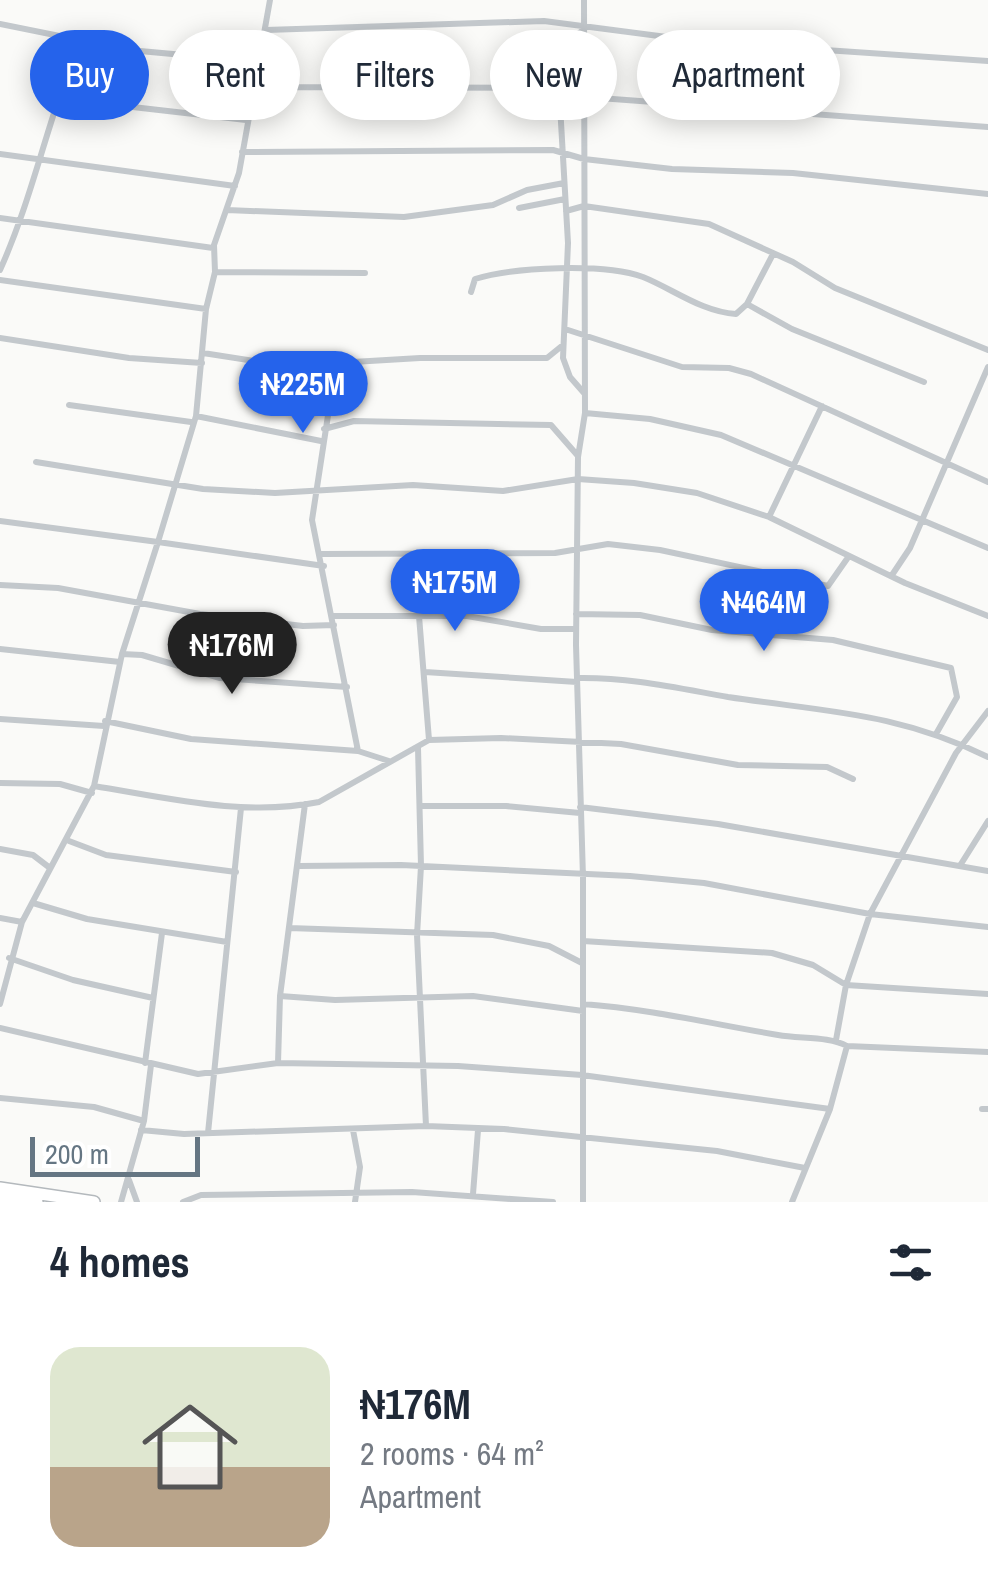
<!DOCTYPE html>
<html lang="en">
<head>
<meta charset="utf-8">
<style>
  :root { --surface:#fff; --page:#f2f2f3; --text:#1f2937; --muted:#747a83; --accent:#2563eb }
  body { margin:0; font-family:"Archivo Narrow",sans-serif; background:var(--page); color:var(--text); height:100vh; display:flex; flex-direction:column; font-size:38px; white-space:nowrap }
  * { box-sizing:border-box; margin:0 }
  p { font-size:32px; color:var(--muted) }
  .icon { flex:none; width:55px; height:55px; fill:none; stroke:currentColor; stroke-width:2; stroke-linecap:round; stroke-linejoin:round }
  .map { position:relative; height:1202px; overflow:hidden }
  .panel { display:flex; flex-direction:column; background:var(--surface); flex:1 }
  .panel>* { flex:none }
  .banner { position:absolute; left:30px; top:30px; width:930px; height:90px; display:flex; gap:20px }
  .scale { position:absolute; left:30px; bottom:25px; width:170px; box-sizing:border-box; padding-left:10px; border:5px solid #657683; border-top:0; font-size:28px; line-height:35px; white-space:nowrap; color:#657683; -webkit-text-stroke:8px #fff; paint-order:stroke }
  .price { position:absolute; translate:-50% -85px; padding:0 22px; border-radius:35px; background:var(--accent); color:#fff; font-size:32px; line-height:65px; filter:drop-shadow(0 2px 5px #0008) }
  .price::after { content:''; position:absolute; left:50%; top:60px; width:30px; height:22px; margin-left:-15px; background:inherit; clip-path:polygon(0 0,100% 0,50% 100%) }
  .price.selected { background:#222; color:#fff }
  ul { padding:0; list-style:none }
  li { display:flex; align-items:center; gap:30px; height:250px; padding:0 50px }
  li span { display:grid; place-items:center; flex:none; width:280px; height:200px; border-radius:30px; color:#555 }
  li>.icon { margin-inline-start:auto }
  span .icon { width:120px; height:120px; fill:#fffc; stroke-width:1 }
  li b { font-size:42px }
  h2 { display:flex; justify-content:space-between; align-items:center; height:120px; padding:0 50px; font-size:42px }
  .chip { padding:0 35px; border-radius:45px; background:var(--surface); box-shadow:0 5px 25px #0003; font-size:35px; line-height:90px }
  .chip.selected { background:var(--accent); color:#fff }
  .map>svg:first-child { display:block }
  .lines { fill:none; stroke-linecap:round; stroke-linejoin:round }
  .trunk-casing { stroke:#b4b9bd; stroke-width:14 }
  .minor { stroke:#c3c8cc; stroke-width:6 }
  .trunk { stroke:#fff; stroke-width:11 }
</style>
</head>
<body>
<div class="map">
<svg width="988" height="1202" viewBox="0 0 988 1202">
  <rect width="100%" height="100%" fill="#fafaf8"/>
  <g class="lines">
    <defs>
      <path id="trunk" d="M 0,1188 L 94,1202
        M 0,1197 L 37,1202"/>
    </defs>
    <!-- trunk casing -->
    <use href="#trunk" class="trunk-casing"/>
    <!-- minor -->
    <path class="minor" d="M 0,24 L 129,50 L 260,62
      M 266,30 L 544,21 L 705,42 L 988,61
      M 583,30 L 574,37 L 559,88 L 568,243 L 563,358 L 570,377 L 584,393
      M 255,87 L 559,88
      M 58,104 L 103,111 L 124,106 L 246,120
      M 560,111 L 586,97 L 988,127
      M 242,152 L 553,150 L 584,159 L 672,169 L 793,173 L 988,194
      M 0,154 L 235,186
      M 519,208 L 565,199
      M 227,210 L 404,217 L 493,205 L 527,190 L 564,183
      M 566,211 L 584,206 L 709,224 L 793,262 L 835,288 L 988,350
      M 0,218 L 213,248
      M 0,270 C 24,217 38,162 56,107 C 64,85 79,67 81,42
      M 215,272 L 365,273
      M 0,280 L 206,309
      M 471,292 L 475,279 C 514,267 604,263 643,277 C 673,289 702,312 736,314 L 747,304 L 773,254
      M 747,304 L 792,329 L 924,382
      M 565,329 L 682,367 L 729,368 L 751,374 L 988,482
      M 0,338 L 129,358 L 202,363
      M 203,353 L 332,373
      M 69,405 L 191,422
      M 585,413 L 650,419 L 721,435 L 988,548
      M 196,416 L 321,441
      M 324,429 L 354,421 L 551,425 L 578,456
      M 36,462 L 203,489 L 275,493 L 413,485 L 503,491 L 578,479 L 634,483 L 697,493 L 769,517 L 905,583 L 988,616
      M 769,517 L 822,406
      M 0,521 L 158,542 L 196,416 L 206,309 L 215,272 L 214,245 L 239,173 L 270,0
      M 322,554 L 555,553 L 608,544 L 660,550 L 828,586 L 849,556
      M 892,575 L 910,548 L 988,367
      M 0,585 L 58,588 L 200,614 L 303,626 L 334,625
      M 576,614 L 640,615 L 712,630 L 833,640 L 951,668 L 957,697 L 936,734
      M 332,616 L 467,616 L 541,629 L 576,629
      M 419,616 L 429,740
      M 0,649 L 120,662
      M 122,654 L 142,655 L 220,678 L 347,687
      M 425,672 L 577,682
      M 577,678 C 629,677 677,688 728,697 C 826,712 896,712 988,757
      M 0,719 L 104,726
      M 105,721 L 191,739 L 358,751 L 389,761
      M 418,748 L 421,866 L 417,935 L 426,1126
      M 358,751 L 312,520 L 336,363 L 420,358 L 547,358 L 563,345
      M 0,783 L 60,784 L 92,793
      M 94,786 C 168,798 244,817 319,802 L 429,740 L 501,738 L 621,744 L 738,765 L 827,767 L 853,779
      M 421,806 L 506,806 L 580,813
      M 580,807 L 718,824 L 988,871
      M 69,841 L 106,855 L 236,872
      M 0,849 L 33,855 L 50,868
      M 961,864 L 988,821
      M 299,866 L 401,865 L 630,876 L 704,883 L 870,914 L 988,927
      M 33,903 L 87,919 L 227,942
      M 0,918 L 22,922
      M 289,928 L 493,935 L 549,946 L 582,963
      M 583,941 L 772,953 L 813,965 L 846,985 L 988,994
      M 9,958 L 73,980 L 153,998
      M 280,996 L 335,1000 L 473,996 L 583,1011
      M 0,1004 L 22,922 L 94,786 L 122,654 L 158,542 L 324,566
      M 583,1004 C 649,1009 713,1024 778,1035 C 800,1039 829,1036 847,1046 L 988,1052
      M 0,1028 L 198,1074 L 278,1063 L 458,1066 L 582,1075 L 830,1109
      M 836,1040 L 846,985 L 870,914 L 956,753 L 988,711
      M 145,1063 L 162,933
      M 278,1063 L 280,996 L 305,804
      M 0,1098 L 94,1107 L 144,1121
      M 982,1109 L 988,1109
      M 141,1130 L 184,1134 L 426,1126 L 504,1129 L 717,1151 L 805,1168
      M 353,1130 L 360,1167 L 355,1202
      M 208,1133 L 241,808
      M 129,1180 L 137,1202
      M 473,1194 L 478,1130
      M 121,1202 L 144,1121 L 151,1065
      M 183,1202 L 201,1195 L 412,1192 L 553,1202
      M 583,1202 L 583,877 L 576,645 L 578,457 L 585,413 L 584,0
      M 792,1202 L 830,1109 L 847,1046"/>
    <!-- trunk -->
    <use href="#trunk" class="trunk"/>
  </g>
</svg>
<div class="scale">200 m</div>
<b class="price" style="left:303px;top:436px">₦225M</b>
<b class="price" style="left:455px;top:634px">₦175M</b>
<b class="price" style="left:764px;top:654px">₦464M</b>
<b class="price selected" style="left:232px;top:697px">₦176M</b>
<div class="banner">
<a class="chip selected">Buy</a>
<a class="chip">Rent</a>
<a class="chip">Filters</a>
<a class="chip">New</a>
<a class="chip">Apartment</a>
</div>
</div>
<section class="panel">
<h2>4 homes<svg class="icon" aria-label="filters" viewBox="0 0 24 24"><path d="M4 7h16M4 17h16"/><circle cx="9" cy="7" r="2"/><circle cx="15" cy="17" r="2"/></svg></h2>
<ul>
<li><span style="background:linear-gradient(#dfe7d0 60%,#b9a48a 0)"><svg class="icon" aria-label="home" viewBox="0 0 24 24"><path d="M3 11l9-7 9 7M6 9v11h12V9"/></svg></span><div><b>₦176M</b><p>2 rooms · 64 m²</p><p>Apartment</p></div></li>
</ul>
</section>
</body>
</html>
